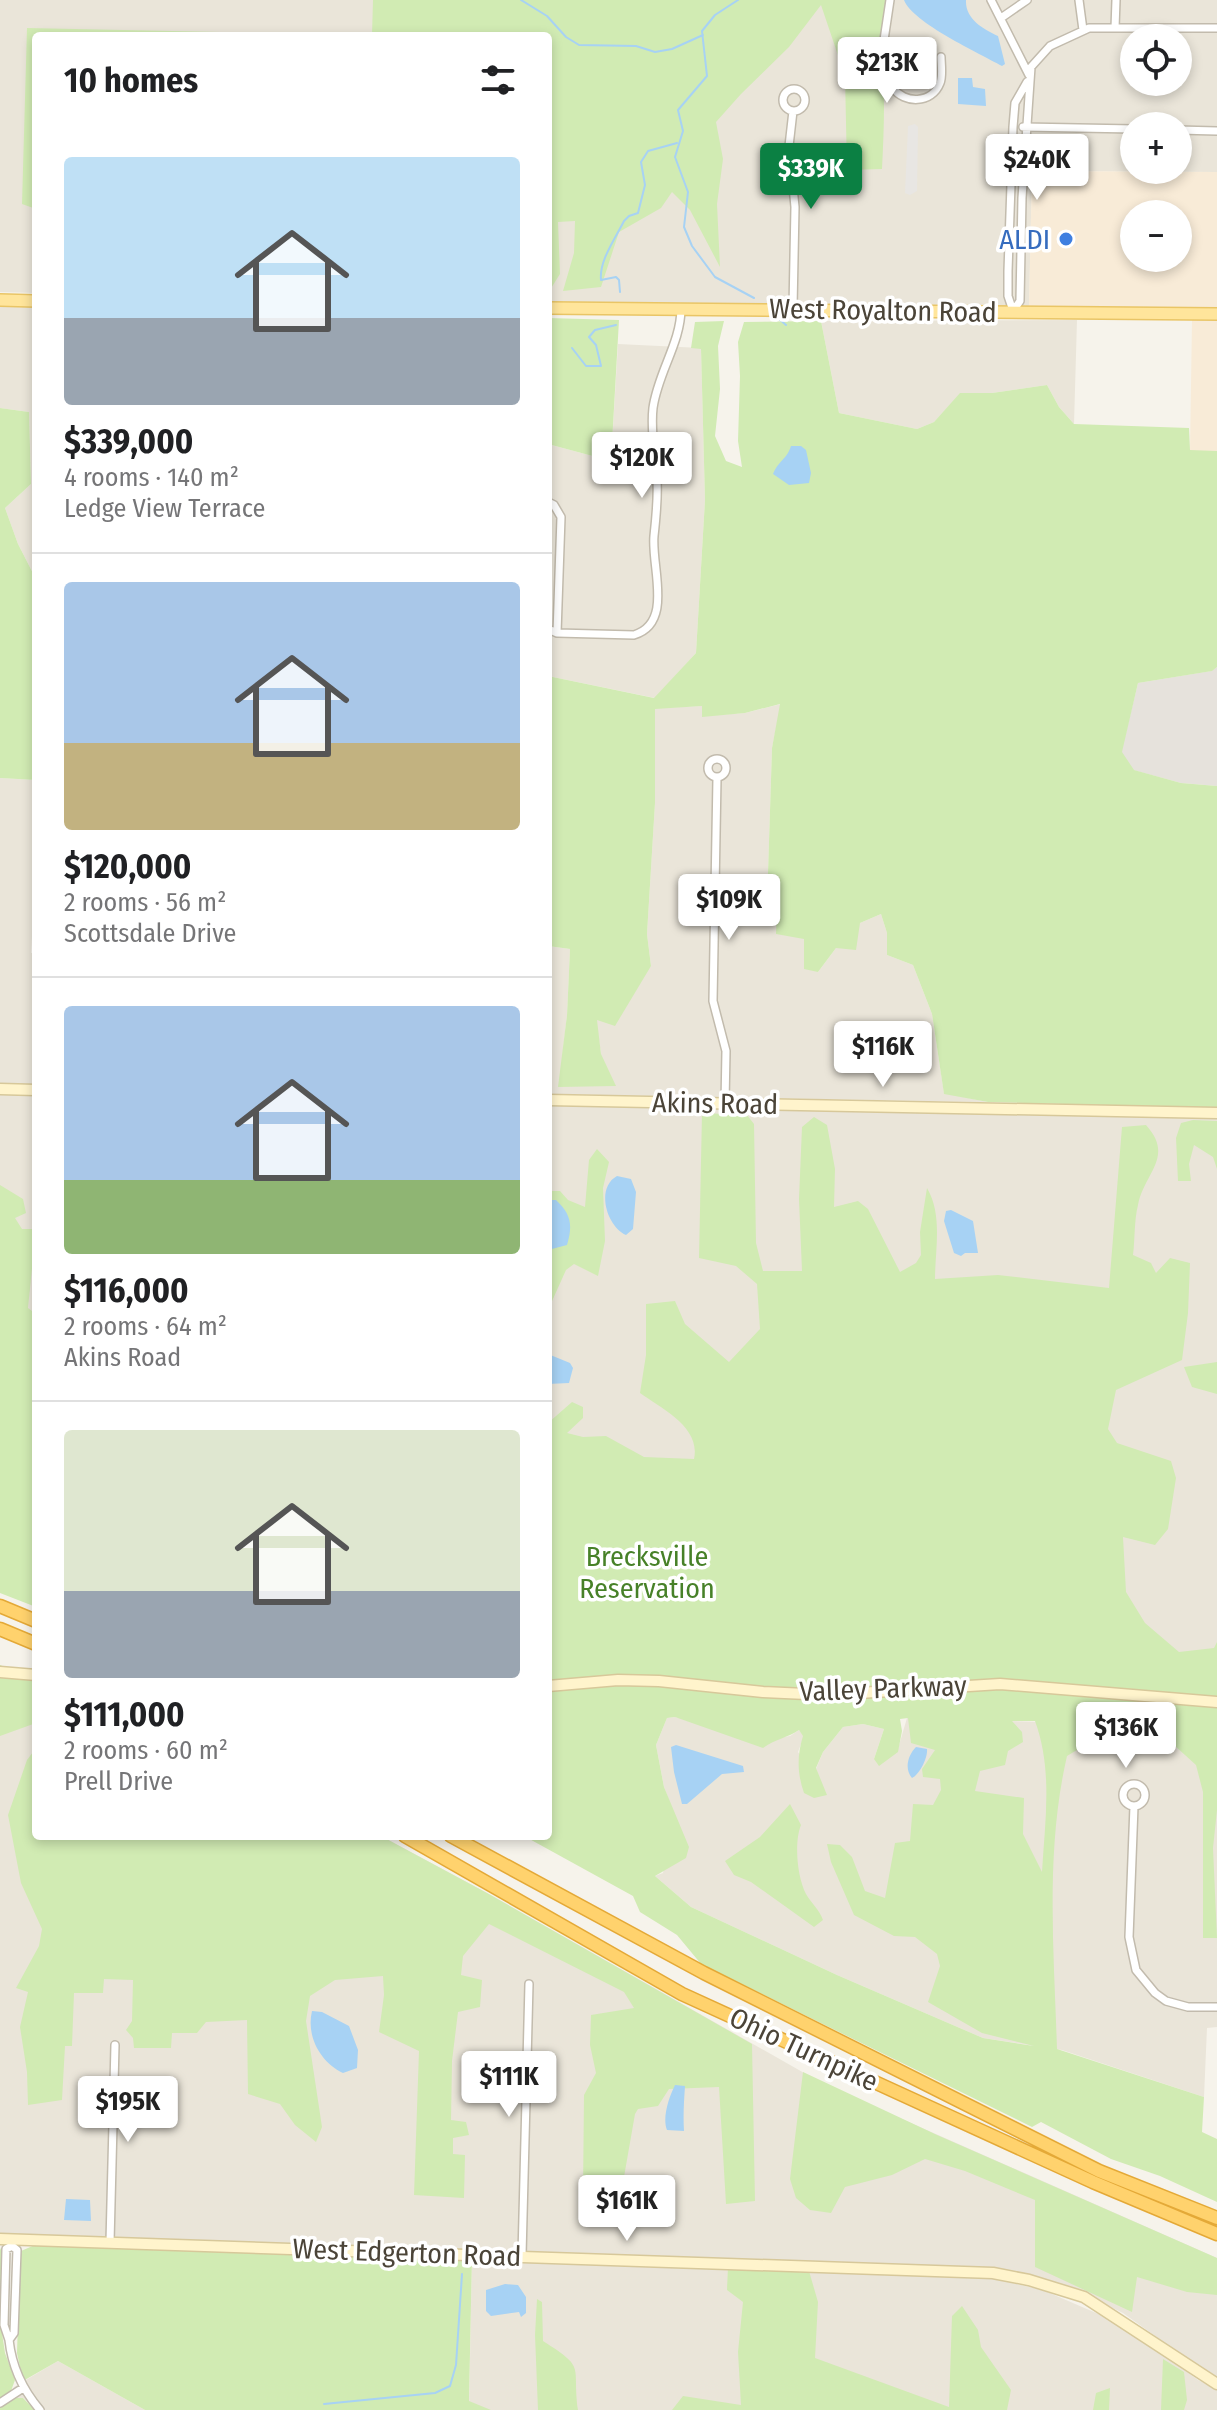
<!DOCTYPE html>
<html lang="en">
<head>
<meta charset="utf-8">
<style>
  :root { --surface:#fff; --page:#f6f6f6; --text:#202124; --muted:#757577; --line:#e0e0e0; --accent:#0b8043 }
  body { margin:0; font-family:"Fira Sans Condensed",sans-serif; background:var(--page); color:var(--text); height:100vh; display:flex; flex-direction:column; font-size:30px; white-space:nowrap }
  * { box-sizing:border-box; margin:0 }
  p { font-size:26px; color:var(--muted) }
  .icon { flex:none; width:44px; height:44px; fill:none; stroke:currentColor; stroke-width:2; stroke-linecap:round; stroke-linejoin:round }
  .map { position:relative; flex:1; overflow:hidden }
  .details { position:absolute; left:32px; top:32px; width:520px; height:1808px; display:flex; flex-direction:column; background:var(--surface); border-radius:8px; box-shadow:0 4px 12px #0003 }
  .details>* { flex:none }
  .controls { position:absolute; left:1120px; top:24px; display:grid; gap:16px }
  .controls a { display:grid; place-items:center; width:72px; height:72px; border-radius:50%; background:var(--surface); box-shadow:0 4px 12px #0003; font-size:40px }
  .price { position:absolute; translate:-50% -68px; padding:0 18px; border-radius:8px; background:#fff; color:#222; font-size:26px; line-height:52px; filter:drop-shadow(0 2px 4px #0008) }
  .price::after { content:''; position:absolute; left:50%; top:48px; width:24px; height:18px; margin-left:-12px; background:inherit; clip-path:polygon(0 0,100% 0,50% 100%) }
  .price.selected { background:var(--accent); color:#fff }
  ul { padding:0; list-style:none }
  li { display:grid; align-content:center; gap:16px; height:424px; padding:0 32px }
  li+li { border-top:2px solid var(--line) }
  li span { display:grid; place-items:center; height:248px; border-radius:8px; color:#555 }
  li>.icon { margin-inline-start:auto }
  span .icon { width:144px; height:144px; fill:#fffc; stroke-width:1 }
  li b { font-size:34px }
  h2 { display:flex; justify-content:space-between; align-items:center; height:96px; padding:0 32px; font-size:34px }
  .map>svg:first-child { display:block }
  .residential { fill:#eae5d9; fill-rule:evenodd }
  .commercial { fill:#f8ebd7; fill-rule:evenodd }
  .industrial { fill:#e6e2dc }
  .green { fill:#d1ebb3; fill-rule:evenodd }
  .parking { fill:#e8e6e3 }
  .water { fill:#a7d2f4 }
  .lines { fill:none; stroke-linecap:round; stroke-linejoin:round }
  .stream { stroke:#a7d2f4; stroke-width:2 }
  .street-casing { stroke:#c2bbad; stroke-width:10 }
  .secondary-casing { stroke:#d7c89a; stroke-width:13 }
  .primary-casing { stroke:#e9c566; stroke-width:14 }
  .highway-casing { stroke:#e4a937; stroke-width:15 }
  .street { stroke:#fff; stroke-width:7 }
  .secondary { stroke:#fff4cc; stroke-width:10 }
  .primary { stroke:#ffe59b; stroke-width:11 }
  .highway { stroke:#ffd26d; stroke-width:12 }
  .shop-dot { fill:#3f7fe0; stroke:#fff; stroke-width:3 }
  .labels { text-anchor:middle; stroke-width:7; stroke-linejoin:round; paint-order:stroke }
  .shop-label { font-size:28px; fill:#366cbe; stroke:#fff; text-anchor:end }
  .street-label { font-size:28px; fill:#4b4438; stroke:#fff }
  .park-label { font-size:28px; fill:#478128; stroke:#fff }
</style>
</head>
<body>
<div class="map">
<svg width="1217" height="2410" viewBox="0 0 1217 2410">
  <rect width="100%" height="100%" fill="#f6f3eb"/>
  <!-- residential -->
  <path class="residential" d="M 0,0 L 1217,0 L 1217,172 L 1032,171 L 1029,309 L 548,303 L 548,36 L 36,36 L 36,293 L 0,292 ZM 1134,38 L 1178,38 L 1178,82 L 1134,82 ZM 1134,126 L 1178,126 L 1178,170 L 1134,170 Z
    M 0,306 L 36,307 L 36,579 L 18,544 L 5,508 L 31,484 L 29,412 L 0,408 Z
    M 1077,320 L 1074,424 L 1059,407 L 1047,385 L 992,393 L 961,393 L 934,422 L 917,429 L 839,413 L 821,321 Z
    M 618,344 L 701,348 L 705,500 L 696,653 L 655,698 L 548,676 L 548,444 L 611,461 Z
    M 781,704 L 772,748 L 767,904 L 777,905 L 804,938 L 818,972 L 836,948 L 860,923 L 881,914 L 887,933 L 887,955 L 913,965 L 932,1014 L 944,1093 L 988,1102 L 548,1094 L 548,946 L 570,949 L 567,1015 L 559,1087 L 601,1054 L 596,1020 L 651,966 L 647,934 L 655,803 L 655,708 L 702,706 L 702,716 L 745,713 Z
    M 0,778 L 36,780 L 36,872 L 31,953 L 36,953 L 36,1085 L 0,1084 Z
    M 0,1093 L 36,1093 L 36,1554 L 0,1542 Z
    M 548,1104 L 1217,1119 L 1217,1689 L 548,1674 Z
    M 0,1699 L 36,1700 L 36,1836 L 381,1836 L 487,1893 L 827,2086 L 1217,2258 L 1217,2380 L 1123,2313 L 1073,2289 L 1018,2273 L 777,2262 L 0,2234 Z
    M 675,1717 L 776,1738 L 790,1736 L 799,1730 L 804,1736 L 798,1752 L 820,1782 L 816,1769 L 823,1752 L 843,1727 L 863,1724 L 884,1729 L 874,1759 L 897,1752 L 907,1718 L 1217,1727 L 1217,2027 L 1207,2028 L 1204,2097 L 1062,2050 L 983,2038 L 837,1975 L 691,1907 L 655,1876 L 663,1873 L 673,1811 L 664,1787 L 656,1745 L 667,1718 Z
    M 472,2257 L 993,2278 L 1045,2291 L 1124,2325 L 1198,2380 L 1217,2390 L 1217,2410 L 469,2410 Z
    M 58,2361 L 145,2410 L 37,2410 L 23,2398 L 16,2398 L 11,2391 L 14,2387 Z"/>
  <!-- commercial -->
  <path class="commercial" d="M 1032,171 L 1217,172 L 1217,308 L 1029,306 ZM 1134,214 L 1178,214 L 1178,258 L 1134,258 Z
    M 1192,320 L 1217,321 L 1217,451 L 1190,451 Z"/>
  <!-- industrial -->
  <path class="industrial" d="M 1217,667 L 1217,786 L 1181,783 L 1133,770 L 1121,753 L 1138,683 L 1211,671 Z"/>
  <!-- green -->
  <path class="green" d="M 373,0 L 889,0 C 877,35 884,70 884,106 C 884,127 883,148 882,169 L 847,170 L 845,76 L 821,5 L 789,47 L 741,94 L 716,122 L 723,159 L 717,204 L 720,267 L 690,210 L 672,192 L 661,208 L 619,232 L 601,287 L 563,291 L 574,253 L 575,221 L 558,222 L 560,274 L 548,293 L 548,36 L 361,36 L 372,35 Z
    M 27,28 L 312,34 L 311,36 L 36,36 L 36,209 L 22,204 Z
    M 548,318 L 619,320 L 611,461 L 548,444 Z
    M 724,321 L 718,346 L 720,389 L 715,436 L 726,461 L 742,467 L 738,441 L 740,376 L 738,342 L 744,322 L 821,321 L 839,413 L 917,429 L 934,422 L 960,393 L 992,393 L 1047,385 L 1059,407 L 1074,424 L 1189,428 L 1190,450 L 1217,451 L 1217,667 L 1212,671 L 1138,683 L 1122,752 L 1134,770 L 1181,783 L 1217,786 L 1217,1108 L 988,1102 L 944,1094 L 932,1014 L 913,965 L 887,955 L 887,933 L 881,914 L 860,923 L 856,950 L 836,948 L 818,972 L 804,969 L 804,939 L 776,934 L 777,906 L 767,904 L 772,748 L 780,704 L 745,713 L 702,717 L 702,706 L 655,709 L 655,803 L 647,934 L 651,966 L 615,1026 L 597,1020 L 601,1054 L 616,1086 L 558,1087 L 567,1015 L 570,949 L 548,946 L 548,676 L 654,698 L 696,653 L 705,500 L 701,349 L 691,348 L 695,322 Z
    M 0,408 L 29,412 L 31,484 L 5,508 L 18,544 L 36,579 L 36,780 L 0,778 Z
    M 702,1113 L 747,1115 L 754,1124 L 756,1243 L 763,1271 L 802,1271 L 799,1199 L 802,1127 L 814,1117 L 827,1125 L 835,1169 L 834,1207 L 858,1201 L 868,1209 L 900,1272 L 916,1263 L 921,1255 L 920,1232 L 927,1188 C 943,1215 935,1250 935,1279 L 998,1275 L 1109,1288 L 1122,1127 L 1146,1125 C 1175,1157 1144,1173 1138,1205 C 1134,1221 1135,1239 1133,1255 L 1151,1263 L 1156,1273 L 1170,1258 L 1190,1263 L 1188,1313 L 1182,1360 L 1116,1390 L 1108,1429 L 1117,1443 L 1171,1461 L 1176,1478 L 1168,1529 L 1155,1545 L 1123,1537 L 1126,1592 L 1145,1623 L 1179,1652 L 1214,1648 L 1217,1642 L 1217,1810 L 1213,1848 L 1217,1938 L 1203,1938 L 1203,1792 L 1196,1765 L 1164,1736 L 1105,1733 L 1067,1756 C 1045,1851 1054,1952 1057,2049 L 1204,2097 L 1202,2132 L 1217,2139 L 1217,2202 L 1160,2176 L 1111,2159 L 1041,2122 L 1032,2127 L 701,1964 L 677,1935 L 640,1912 L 633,1896 L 524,1836 L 548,1836 L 548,1423 L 572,1402 L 583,1407 L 583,1418 L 567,1433 L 583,1437 L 606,1436 L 644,1457 L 694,1459 C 701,1427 662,1409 640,1393 L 646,1355 L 646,1304 L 675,1301 L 685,1324 L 729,1362 L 760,1329 L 757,1284 L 736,1266 L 699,1258 ZM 675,1717 L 763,1748 C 775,1739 787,1738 799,1730 L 803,1736 C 797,1755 797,1773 804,1793 L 814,1798 L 827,1795 L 816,1768 L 823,1752 L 843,1727 L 863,1724 L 884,1729 L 874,1759 L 879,1766 L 898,1752 L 902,1731 L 900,1719 L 908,1718 L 911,1743 L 935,1750 L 922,1769 L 923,1777 L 940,1779 L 941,1790 L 933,1805 L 913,1804 L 910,1841 L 895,1843 L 885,1898 L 865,1891 L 852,1857 L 840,1845 L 827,1844 L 831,1862 L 854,1915 L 894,1936 L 915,1937 L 937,1954 L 940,1966 L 928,2002 L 982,2033 L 1034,2046 L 983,2038 L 837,1975 L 691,1907 L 655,1876 L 686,1858 L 689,1847 L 664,1787 L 656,1745 L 667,1718 ZM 1012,1721 L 1035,1721 C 1053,1770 1045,1821 1042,1872 L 1023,1834 L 1024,1798 L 975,1791 L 980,1771 L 1005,1765 L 1008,1751 L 1023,1742 L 1022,1732 Z
    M 1193,1120 L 1217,1121 L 1217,1169 L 1213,1157 L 1194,1145 L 1189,1164 L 1191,1181 L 1178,1181 L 1176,1138 L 1181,1123 Z
    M 597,1149 L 609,1162 L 603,1188 L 605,1241 L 598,1276 L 574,1264 L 566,1270 L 548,1310 L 548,1191 L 560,1191 L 568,1200 L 585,1207 L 589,1160 Z
    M 0,1185 L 23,1199 L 26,1213 L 15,1218 L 22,1229 L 36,1229 L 28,1308 L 36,1314 L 36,1607 L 0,1593 Z
    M 1217,1362 L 1217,1394 L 1192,1387 L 1184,1367 Z
    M 0,1665 L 36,1681 L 36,1723 L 0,1736 Z
    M 36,1748 L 36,1836 L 381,1836 L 487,1893 L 752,2044 L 755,2201 L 726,2204 L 719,2087 L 669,2089 L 658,2106 L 638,2109 L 635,2114 L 621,2194 L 583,2192 L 584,2095 L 596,2073 L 590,2045 L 591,2015 L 634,2008 L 624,1992 L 489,1924 L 463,1956 L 461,1975 L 482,1980 L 480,2007 L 458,2012 L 452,2061 L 451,2120 L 466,2122 L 469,2135 L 453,2138 L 453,2154 L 465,2155 L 464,2198 L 414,2195 L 419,2051 L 379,2032 L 384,1995 L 383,1976 L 335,1980 L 310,1996 L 306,2021 L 322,2127 L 316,2142 L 295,2125 L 280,2104 L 248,2094 L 247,2020 L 206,2022 L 197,2033 L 172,2033 L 171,2048 L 134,2048 L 133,2038 L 126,2030 L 132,2021 L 133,1980 L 104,1979 L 103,1993 L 74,1993 L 72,2046 L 65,2046 L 62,2100 L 28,2105 L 27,2072 L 20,2027 L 28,1992 L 16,1988 L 39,1946 L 42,1929 L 21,1883 L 8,1815 L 27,1760 Z
    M 790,1804 L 801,1825 C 794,1842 797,1877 806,1894 C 811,1903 819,1909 823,1920 L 814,1927 L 751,1882 L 734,1875 L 725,1861 L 760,1837 Z
    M 803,2072 L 937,2135 L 1217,2258 L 1217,2295 L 1187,2292 L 1137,2277 L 1132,2312 L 1035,2267 L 1035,2200 L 965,2171 L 925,2159 L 892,2175 L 845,2187 L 831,2213 L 810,2210 L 796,2198 L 790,2179 Z
    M 35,2245 L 472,2257 L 469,2401 L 491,2410 L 145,2410 L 58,2361 L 23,2381 L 17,2353 L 20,2258 L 21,2251 Z
    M 0,2248 L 3,2254 L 2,2333 L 5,2353 L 15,2380 L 11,2391 L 0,2399 Z
    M 728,2267 L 809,2271 L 818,2302 L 815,2358 L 949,2407 L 952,2316 L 962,2306 L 978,2330 L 981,2347 L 1011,2390 L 1007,2410 L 672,2410 L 683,2396 L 741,2405 L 738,2352 L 743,2302 L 727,2290 Z
    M 537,2299 L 542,2302 L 543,2341 C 587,2369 572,2364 578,2410 L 538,2410 L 535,2335 Z
    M 1163,2359 L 1184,2372 L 1187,2400 L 1184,2410 L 1161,2410 Z
    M 1110,2388 L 1109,2410 L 1093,2410 L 1096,2393 Z
    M 16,2398 L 23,2398 L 35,2410 L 0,2410 L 0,2407 Z"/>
  <!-- parking -->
  <path class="parking" d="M 915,124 L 918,127 L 917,191 L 910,195 L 905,193 L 908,126 Z"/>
  <!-- water -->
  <path class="water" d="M 904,0 L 966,0 C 965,19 983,29 998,36 L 1005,64 L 1002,66 C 979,53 913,23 904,0 Z
    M 958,78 L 972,78 L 973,87 L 985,89 L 986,106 L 958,104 Z
    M 791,446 L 801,446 L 806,450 L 811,473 L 809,483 L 789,485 L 773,474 C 779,460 787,459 791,446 Z
    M 617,1176 L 631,1179 L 636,1192 L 633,1229 L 626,1235 C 607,1227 595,1188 617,1176 Z
    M 548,1200 L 556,1200 C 571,1214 573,1225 567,1245 L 548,1250 Z
    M 951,1210 L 973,1221 L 978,1253 L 965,1253 L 961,1256 L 954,1253 L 944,1221 L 946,1211 Z
    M 548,1354 L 570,1363 L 573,1368 L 569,1383 L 548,1384 Z
    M 676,1745 L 743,1766 L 744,1772 L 722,1774 L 687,1804 L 682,1804 L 674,1772 L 671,1747 Z
    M 916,1747 L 927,1749 C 928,1758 919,1775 912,1778 C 904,1769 908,1755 916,1747 Z
    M 312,2011 L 322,2012 L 349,2026 L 358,2050 L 357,2068 L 343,2073 C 320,2062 306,2036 312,2011 Z
    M 675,2085 L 685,2086 C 684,2101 683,2116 684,2131 L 667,2130 C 662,2118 669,2097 675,2085 Z
    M 66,2199 L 90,2200 L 91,2221 L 64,2220 Z
    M 505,2284 L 518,2285 L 526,2297 L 526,2313 L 521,2317 L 519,2312 L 491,2316 L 486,2311 L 486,2290 Z"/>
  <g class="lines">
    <!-- stream -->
    <path class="stream" d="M 521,0 L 547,16 L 566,37 L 579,45 L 636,46 L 655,52 L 672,49 L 703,35
      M 738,0 L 715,15 L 702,31 L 707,76 L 678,110 L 683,131 L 675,157 L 688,192 L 684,227 L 692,246 L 715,277 L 754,298
      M 620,292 L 619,280 L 616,277 L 601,280 C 599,261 615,239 624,221 L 629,216 L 638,213 L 645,185 L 641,162 L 648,151 L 677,143
      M 777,317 L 786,325
      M 572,348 L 586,366 L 601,366 L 596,345 L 589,337 L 595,330 L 616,325
      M 324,2404 L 435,2393 L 450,2386 L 456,2365 L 462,2274"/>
    <defs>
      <path id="street" d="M 890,0 L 884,40 L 893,88 C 904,104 932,104 940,83 C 943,76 941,64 941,57
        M 991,0 L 1029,75
        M 1079,0 L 1083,30
        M 1001,18 L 1027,0
        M 1115,28 L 1116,0
        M783 100a11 11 0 1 1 22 0a11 11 0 1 1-22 0Z
        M 1023,127 L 1134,129
        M 1178,130 L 1217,131
        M 793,308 L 795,207 L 789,146 L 793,111
        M 1013,311 L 1020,301 L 1022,198 L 1031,67 L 1050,46 L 1089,28 L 1217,28
        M 1013,311 L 1008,296 L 1008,271 L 1013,127 L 1015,103 L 1027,82
        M 548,502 L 554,505 L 561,517 L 557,633
        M 548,629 L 557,633 L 634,635 C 674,623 651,567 654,536 C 656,518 658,499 657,481 C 656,456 650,433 653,408 C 658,372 681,343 681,308
        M708 768a9 9 0 1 1 18 0a9 9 0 1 1-18 0Z
        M 717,778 L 713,1001 L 726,1051 L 725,1103
        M1123 1795a11 11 0 1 1 22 0a11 11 0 1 1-22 0Z
        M 1134,1806 L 1129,1937 L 1136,1970 L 1155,1993 L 1166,2001 L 1188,2007 L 1217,2007
        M 110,2242 L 115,2045
        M 12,2246 L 17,2250 L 14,2333 L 9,2340 L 4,2325 L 6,2249 L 12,2246 L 12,2239
        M 522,2255 L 529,1984
        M 9,2340 C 12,2367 22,2389 40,2410
        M 0,2403 L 23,2388"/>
      <path id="secondary" d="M 0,1089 L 36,1090
        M 548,1100 L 1217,1113
        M 0,1672 L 36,1675
        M 548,1686 L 618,1680 L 659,1681 L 763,1692 L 828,1695 L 1000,1684 L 1217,1702
        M 0,2239 L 993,2273 L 1029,2280 L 1084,2297 L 1217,2384"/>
      <path id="primary" d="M 0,300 L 36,301
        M 548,308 L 1217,314"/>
      <path id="highway" d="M 0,1606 L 36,1621
        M 0,1629 L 36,1644
        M 405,1836 L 682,1994 L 1093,2182 L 1217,2234
        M 451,1836 L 704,1973 L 1099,2171 L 1217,2218"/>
    </defs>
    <!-- street casing -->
    <use href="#street" class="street-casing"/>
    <!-- secondary casing -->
    <use href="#secondary" class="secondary-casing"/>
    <!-- primary casing -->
    <use href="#primary" class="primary-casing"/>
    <!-- highway casing -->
    <use href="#highway" class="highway-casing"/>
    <!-- street -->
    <use href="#street" class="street"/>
    <!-- secondary -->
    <use href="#secondary" class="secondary"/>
    <!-- primary -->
    <use href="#primary" class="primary"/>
    <!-- highway -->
    <use href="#highway" class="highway"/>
  </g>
  <!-- markers -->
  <circle class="shop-dot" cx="1066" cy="239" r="8"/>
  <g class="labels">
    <!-- shop labels -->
    <g class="shop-label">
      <text x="1050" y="249">ALDI</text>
    </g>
    <!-- street labels -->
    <g class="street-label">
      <text transform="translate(883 310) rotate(1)" y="10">West Royalton Road</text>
      <text transform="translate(715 1103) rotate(1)" y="10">Akins Road</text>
      <text transform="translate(883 1688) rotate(-2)" y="10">Valley Parkway</text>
      <text transform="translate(804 2049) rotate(25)" y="10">Ohio Turnpike</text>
      <text transform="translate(407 2252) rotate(2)" y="10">West Edgerton Road</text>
    </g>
    <!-- park labels -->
    <g class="park-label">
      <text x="647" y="1566">Brecksville<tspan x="647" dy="32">Reservation</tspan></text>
    </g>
  </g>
</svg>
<div class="controls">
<a><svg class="icon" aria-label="locate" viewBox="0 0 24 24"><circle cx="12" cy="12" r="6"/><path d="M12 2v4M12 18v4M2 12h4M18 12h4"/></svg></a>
<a>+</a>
<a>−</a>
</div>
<b class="price" style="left:887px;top:105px">$213K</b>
<b class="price" style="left:1037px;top:202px">$240K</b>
<b class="price selected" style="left:811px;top:211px">$339K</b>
<b class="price" style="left:642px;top:500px">$120K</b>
<b class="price" style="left:729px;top:942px">$109K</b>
<b class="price" style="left:883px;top:1089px">$116K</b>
<b class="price" style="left:1126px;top:1770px">$136K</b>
<b class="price" style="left:509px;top:2119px">$111K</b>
<b class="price" style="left:128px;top:2144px">$195K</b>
<b class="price" style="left:627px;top:2243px">$161K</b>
<section class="details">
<h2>10 homes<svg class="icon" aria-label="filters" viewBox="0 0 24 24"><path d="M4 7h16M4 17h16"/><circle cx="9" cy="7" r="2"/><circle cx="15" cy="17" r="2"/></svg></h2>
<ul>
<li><span style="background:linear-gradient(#bfe0f5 65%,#9aa5b1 0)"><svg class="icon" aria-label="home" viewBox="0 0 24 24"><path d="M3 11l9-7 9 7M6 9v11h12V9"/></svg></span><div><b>$339,000</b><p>4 rooms · 140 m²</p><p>Ledge View Terrace</p></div></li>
<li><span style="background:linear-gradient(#a9c7e8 65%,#c2b280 0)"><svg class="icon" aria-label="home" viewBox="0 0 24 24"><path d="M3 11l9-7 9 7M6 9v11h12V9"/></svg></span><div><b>$120,000</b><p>2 rooms · 56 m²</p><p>Scottsdale Drive</p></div></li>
<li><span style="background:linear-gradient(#a9c7e8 70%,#8fb573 0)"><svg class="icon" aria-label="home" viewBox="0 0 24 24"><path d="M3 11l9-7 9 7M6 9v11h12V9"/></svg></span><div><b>$116,000</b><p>2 rooms · 64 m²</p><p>Akins Road</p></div></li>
<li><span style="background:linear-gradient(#dfe7d0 65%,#9aa5b1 0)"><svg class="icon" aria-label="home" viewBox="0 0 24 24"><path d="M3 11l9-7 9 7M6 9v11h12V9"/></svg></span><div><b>$111,000</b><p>2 rooms · 60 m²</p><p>Prell Drive</p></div></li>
</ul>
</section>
</div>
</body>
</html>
